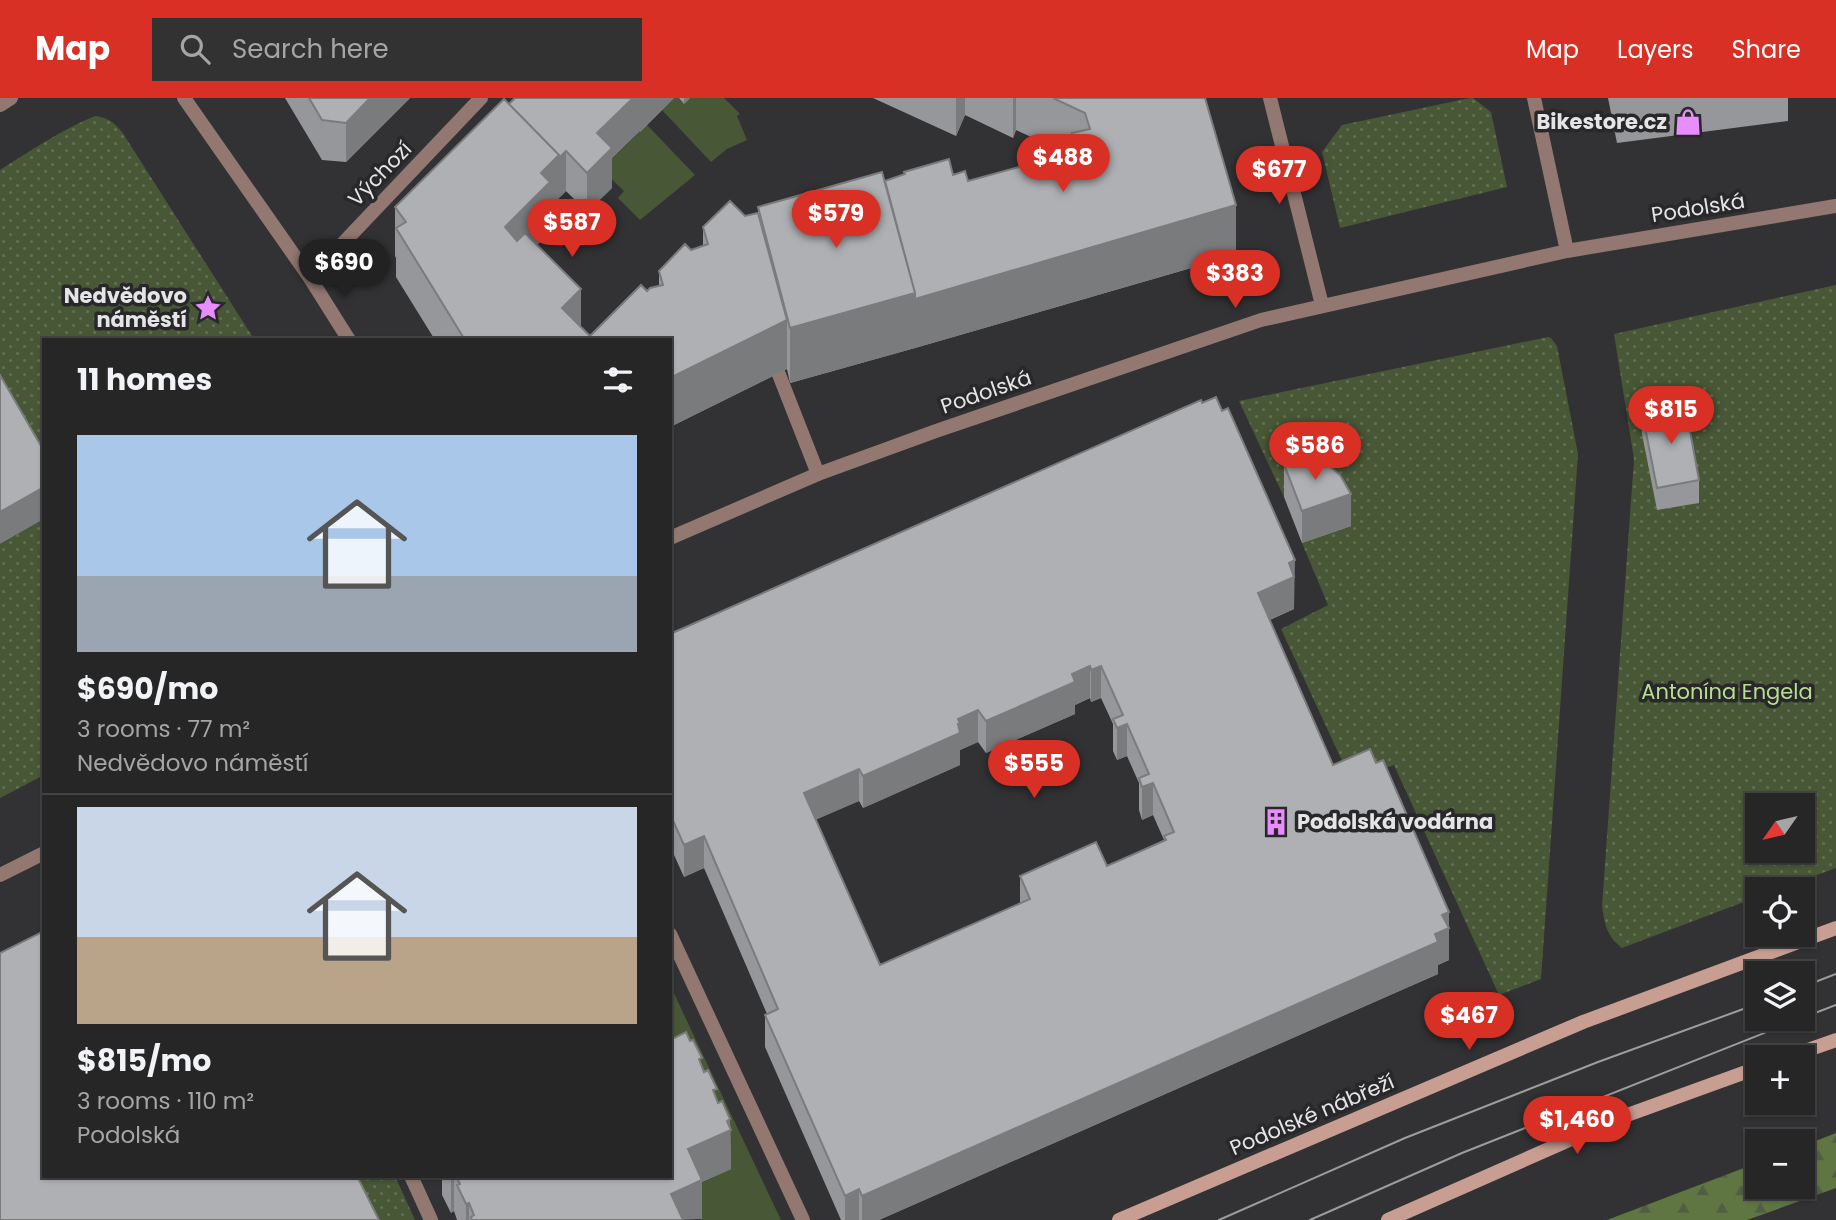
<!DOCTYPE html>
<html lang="en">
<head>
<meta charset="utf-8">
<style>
  :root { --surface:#262627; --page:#323233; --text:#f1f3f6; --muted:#a4a5a7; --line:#424344; --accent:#d93025 }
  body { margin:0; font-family:Poppins,sans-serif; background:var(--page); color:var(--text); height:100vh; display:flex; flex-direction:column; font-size:26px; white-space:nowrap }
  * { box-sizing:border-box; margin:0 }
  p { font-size:23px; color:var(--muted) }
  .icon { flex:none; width:38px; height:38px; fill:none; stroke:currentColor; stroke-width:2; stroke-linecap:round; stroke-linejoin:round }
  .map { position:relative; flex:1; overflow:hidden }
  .sheet { position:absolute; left:42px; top:240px; width:630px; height:840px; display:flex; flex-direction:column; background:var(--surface); border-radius:0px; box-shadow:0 2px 5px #0004,0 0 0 2px var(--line) }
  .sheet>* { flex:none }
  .needle { width:46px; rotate:236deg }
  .tools { position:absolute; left:1745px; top:695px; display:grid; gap:14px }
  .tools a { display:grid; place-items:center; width:70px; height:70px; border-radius:0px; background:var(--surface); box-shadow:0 2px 5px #0004,0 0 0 2px var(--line); font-size:35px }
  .price { position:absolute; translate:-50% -60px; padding:0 16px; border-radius:24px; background:var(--accent); color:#fff; font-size:23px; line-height:46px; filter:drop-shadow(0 2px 4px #0008) }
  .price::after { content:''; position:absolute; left:50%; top:42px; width:21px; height:16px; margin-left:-10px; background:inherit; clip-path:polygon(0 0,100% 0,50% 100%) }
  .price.active { background:#222; color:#fff }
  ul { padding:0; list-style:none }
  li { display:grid; align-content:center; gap:14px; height:371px; padding:0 35px }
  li+li { border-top:2px solid var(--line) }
  li span { display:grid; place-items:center; height:217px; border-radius:0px; color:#555 }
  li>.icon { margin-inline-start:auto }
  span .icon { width:126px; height:126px; fill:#fffc; stroke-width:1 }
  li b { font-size:30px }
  h2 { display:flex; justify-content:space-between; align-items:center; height:84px; padding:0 35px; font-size:30px }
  header { display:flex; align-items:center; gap:42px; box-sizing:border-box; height:98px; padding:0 35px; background:var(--accent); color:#fff }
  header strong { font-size:33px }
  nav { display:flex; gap:38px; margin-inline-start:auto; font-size:24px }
  .search { width:490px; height:63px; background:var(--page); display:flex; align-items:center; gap:18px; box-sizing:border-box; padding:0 24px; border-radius:0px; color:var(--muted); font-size:26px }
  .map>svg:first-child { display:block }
  .grass { fill:url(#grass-dots); fill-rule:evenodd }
  .forest { fill:url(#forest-firs) }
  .garden { fill:#485736 }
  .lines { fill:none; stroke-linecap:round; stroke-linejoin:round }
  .lane { stroke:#927870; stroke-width:14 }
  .street { stroke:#927870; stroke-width:14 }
  .secondary { stroke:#c89e92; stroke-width:14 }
  .tram { stroke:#9d9d9f; stroke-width:2 }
  .wall { fill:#96979a; fill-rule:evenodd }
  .shaded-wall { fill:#7a7b7d }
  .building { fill:#afb0b3; stroke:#7a7b7d; stroke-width:2; fill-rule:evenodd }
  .labels { text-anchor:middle; stroke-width:7; stroke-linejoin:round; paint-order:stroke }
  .poi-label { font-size:21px; font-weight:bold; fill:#e5e5e7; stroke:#28282a; text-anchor:end }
  .street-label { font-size:21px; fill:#e5e5e7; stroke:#28282a }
  .park-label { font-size:21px; fill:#badd90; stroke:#28282a }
</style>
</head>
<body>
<header>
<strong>Map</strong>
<div class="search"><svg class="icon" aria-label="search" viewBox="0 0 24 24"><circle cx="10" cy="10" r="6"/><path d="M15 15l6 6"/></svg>Search here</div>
<nav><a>Map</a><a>Layers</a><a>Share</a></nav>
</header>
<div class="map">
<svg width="1836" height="1122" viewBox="0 0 1836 1122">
  <defs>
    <pattern id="grass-dots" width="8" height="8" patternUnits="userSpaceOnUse" patternTransform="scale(1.75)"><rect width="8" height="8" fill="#485736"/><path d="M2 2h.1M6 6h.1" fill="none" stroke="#626f53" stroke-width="1.8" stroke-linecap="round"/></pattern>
    <pattern id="forest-firs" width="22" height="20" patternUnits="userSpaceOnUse" patternTransform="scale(1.75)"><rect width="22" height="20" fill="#5f7643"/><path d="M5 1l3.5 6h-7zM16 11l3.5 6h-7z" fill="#525e44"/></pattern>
  </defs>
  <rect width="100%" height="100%" fill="#323234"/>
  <!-- grass -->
  <path class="grass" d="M 1470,0 L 1473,0 L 1491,14 L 1507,89 L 1340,130 L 1322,54 L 1342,27 Z
    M 95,18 C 108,20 113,23 122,34 L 254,241 L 44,242 L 44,385 L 0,309 L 0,72 C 30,53 61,32 95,18 Z
    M 1836,187 L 1836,770 L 1779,791 L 1757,791 L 1757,799 L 1622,850 C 1606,837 1605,827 1602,808 L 1634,361 L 1614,236 ZM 1757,707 L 1802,707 L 1802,752 L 1757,752 Z
    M 1548,239 L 1551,240 L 1557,248 L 1578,356 L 1541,881 L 1499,897 L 1394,667 L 1351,682 L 1281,531 L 1328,507 L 1302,445 L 1350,427 L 1284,399 L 1239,303 Z
    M 44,421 L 44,677 L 0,700 L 0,446 Z
    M 341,1078 L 395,1078 L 415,1122 L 363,1122 Z"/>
  <!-- forest -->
  <path class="forest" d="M 1836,1035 L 1836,1090 L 1747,1122 L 1607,1122 L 1757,1065 L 1757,1088 L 1802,1088 L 1803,1048 Z"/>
  <!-- garden -->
  <path class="garden" d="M 674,0 L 679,0 L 684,6 L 690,0 L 724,0 L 740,16 L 737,18 L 747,42 L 727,51 L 711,64 L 662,12 Z
    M 647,27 L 695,77 L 640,122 L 618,100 L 624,93 L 601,71 Z
    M 670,887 L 781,1122 L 700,1122 L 702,1121 L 688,1091 L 730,1071 L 670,982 Z"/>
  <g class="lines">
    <!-- lane -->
    <path class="lane" d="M 778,274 L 818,376
      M 670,836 L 803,1122
      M 411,1078 L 431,1122"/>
    <!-- street -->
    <path class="street" d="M 184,0 L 310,180 L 349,242
      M 1270,0 L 1322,207
      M 1534,0 L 1567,153
      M 0,7 L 11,0
      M 310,180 L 481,0
      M 670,440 L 818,376 L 936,333 L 1261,222 L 1567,153 L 1836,108
      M 0,777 L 44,755"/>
    <!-- secondary -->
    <path class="secondary" d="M 1788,959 L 1836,942
      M 1119,1122 L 1583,924 L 1836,830
      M 1388,1122 L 1619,1020 L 1757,970"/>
    <!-- tram -->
    <path class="tram" d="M 1802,889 L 1836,876
      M 1802,920 L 1836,907
      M 1219,1122 L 1405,1040 L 1598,964 L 1757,906
      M 1310,1122 L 1462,1055 L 1802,920"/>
  </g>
  <!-- wall -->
  <path class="wall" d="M 285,0 L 410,0 L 346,64 L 322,62 Z
    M 515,0 L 674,0 L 640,34 L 640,33 L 612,60 L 612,90 L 587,114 L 566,93 L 559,100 L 559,106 L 550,115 L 550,134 L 537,147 L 581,230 L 590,238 L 647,193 L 659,188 L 659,173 L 691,152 L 703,148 L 703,129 L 758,115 L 758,109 L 885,83 L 904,76 L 904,74 L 953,77 L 968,83 L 1044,72 L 1072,63 L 1072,58 L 1016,32 L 1013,40 L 965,17 L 956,38 L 873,0 L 1205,0 L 1236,157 L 915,250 L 790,285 L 787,271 L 670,329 L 670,242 L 435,242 L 396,179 L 396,160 L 395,158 L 395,109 Z
    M 679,0 L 690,0 L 684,6 Z
    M 1608,0 L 1788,0 L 1788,23 L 1617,45 Z
    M 1642,314 L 1699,382 L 1699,405 L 1657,412 L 1642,336 Z
    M 1284,366 L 1351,428 L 1302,445 L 1284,399 Z
    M 1294,494 L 1294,511 L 1270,522 L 1333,667 L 1376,665 L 1449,814 L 1449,862 L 1438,867 L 1438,876 L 879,1122 L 841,1122 L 765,949 L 765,917 L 767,916 L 704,770 L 684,779 L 670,748 L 670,536 L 1295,494 ZM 1090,600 L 1091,604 L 1101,600 L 1113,626 L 1113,653 L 1117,662 L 1127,658 L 1139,685 L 1139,712 L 1142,722 L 1153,717 L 1164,742 L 1107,768 L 1020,778 L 1020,806 L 880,867 L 816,721 L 859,703 L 863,710 L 960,667 L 960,652 L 978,644 L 986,655 L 1075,616 L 1075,607 Z
    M 702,968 L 718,1005 L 730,1021 L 731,1071 L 702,1084 L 702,1121 L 457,1122 L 454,1113 L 451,1115 L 442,1097 L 442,1078 L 670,1078 Z"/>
  <!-- shaded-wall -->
  <path class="shaded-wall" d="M 370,0 L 410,0 L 346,64 L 346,25 Z
    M 633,0 L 640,0 L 640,33 L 612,60 L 612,90 L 587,114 L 587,75 L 597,35 Z
    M 640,0 L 674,0 L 640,34 Z
    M 684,0 L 690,0 L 684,6 Z
    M 956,0 L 965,0 L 965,17 L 956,38 Z
    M 1013,0 L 1016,0 L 1016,32 L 1013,40 Z
    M 566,53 L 566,93 L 559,100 L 559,106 L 550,115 L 550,134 L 505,178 L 505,129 L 541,75 L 559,57 Z
    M 1236,107 L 1236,157 L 915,250 L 790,285 L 790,230 Z
    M 581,191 L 581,240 L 562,210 Z
    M 787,222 L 787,271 L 670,329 L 670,280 Z
    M 44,389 L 44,421 L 0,446 L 0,414 Z
    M 1351,396 L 1351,428 L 1302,445 L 1302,413 Z
    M 1295,462 L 1294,511 L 1258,527 L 1258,495 L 1289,465 Z
    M 1090,568 L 1090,600 L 1075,607 L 1075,616 L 986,655 L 986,623 L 1072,576 Z
    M 1101,568 L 1101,600 L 1091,604 L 1091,572 Z
    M 978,612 L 978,644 L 960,652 L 960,667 L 863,710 L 863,678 L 958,621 Z
    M 1127,626 L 1127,658 L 1117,662 L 1117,630 Z
    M 859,671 L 859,703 L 804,727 L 804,695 Z
    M 1153,685 L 1153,717 L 1142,722 L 1142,689 Z
    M 704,738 L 704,770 L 684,779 L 684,747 Z
    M 1449,814 L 1449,862 L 1438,867 L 1438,876 L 879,1122 L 862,1122 L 862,1098 L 1435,836 L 1442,817 Z
    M 730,1021 L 731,1071 L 702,1084 L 702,1121 L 671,1122 L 671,1096 L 688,1051 Z
    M 451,1078 L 454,1078 L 454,1113 L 451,1115 Z
    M 859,1091 L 859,1122 L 845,1122 L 845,1098 Z
    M 469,1105 L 469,1122 L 466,1122 L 466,1106 Z"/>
  <!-- building -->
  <path class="building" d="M 309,0 L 370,0 L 346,25 L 322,22 Z
    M 515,0 L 633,0 L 597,35 L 612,50 L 587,75 L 566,53 L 559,60 L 559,57 L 509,6 Z
    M 1053,0 L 1205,0 L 1236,107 L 915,201 L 915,195 L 885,83 L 905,76 L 904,74 L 949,61 L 953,77 L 965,73 L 968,83 L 1041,63 L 1044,72 L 1079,60 L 1072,35 L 1090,31 L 1085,15 Z
    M 504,1 L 559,57 L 541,75 L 550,84 L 505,129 L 517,143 L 525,135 L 581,191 L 562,210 L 590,238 L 641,187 L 647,193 L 650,190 L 663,187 L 659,173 L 685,146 L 691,152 L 708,146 L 703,129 L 730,103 L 745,118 L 758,115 L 787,222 L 670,280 L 670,242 L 465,242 L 396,130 L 406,124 L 395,109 Z
    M 882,74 L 915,195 L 790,230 L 758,109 Z
    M 0,277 L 44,353 L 44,389 L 0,414 Z
    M 1216,299 L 1222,313 L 1228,310 L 1295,462 L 1289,465 L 1294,479 L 1258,495 L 1333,667 L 1370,651 L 1376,665 L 1383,662 L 1449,814 L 1442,817 L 1449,830 L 1435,836 L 1438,844 L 862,1098 L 859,1091 L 845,1098 L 765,917 L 778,911 L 704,738 L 684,747 L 670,716 L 670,536 L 1201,302 L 1202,305 ZM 1090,568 L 1091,572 L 1101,568 L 1123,617 L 1113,621 L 1117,630 L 1127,626 L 1149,676 L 1139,680 L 1142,689 L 1153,685 L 1174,734 L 1164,738 L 1166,742 L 1107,768 L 1096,744 L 1020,778 L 1030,801 L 880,867 L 804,695 L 859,671 L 863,678 L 960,635 L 958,626 L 960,626 L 958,621 L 978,612 L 986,623 L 1075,584 L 1072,576 Z
    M 1685,306 L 1699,382 L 1657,390 L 1642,314 Z
    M 1303,358 L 1322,362 L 1340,377 L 1351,396 L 1302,413 L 1284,366 Z
    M 44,833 L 44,1078 L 357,1078 L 379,1122 L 0,1122 L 0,855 Z
    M 686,934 L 690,943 L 693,942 L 702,960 L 699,961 L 704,974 L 708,972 L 717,991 L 713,992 L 718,1005 L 722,1003 L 730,1021 L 727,1023 L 731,1032 L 688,1051 L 702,1082 L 671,1096 L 683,1122 L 472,1122 L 471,1119 L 474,1117 L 469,1105 L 466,1106 L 457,1087 L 460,1086 L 456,1078 L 670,1078 L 670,942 Z"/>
  <!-- icons -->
  <defs>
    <symbol id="shop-bare" viewBox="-9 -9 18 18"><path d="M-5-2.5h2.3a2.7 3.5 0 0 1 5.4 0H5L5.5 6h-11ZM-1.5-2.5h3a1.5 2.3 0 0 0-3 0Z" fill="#e98dfe" stroke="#28282a" stroke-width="2.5" paint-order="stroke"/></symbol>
    <symbol id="sight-bare" viewBox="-9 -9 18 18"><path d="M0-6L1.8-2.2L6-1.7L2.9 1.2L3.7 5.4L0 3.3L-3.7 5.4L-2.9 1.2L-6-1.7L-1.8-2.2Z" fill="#e98dfe" stroke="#28282a" stroke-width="2.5" paint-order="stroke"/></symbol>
    <symbol id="building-bare" viewBox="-9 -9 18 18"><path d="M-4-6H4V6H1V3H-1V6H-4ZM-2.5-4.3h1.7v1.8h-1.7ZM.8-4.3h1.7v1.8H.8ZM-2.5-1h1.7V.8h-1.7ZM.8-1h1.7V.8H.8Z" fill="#e98dfe" stroke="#28282a" stroke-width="2.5" paint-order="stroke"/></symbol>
  </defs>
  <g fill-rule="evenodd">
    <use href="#shop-bare" x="1669" y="5" width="38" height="38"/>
    <use href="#sight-bare" x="189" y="191" width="38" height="38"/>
    <use href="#building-bare" x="1257" y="705" width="38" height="38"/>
  </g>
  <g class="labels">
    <!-- poi labels -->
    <g class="poi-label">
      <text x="1667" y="31">Bikestore.cz</text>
      <text x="187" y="205">Nedvědovo<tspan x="187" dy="24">náměstí</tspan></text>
      <text x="1297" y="731" text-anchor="start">Podolská vodárna</text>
    </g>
    <!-- street labels -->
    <g class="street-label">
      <text transform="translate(380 76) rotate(-46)" y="7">Výchozí</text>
      <text transform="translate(1698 110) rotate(-9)" y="7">Podolská</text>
      <text transform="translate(986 294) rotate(-19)" y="7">Podolská</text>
      <text transform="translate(1312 1017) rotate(-23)" y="7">Podolské nábřeží</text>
    </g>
    <!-- park labels -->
    <g class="park-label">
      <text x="1727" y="601">Antonína Engela</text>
    </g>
  </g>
</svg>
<div class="tools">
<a><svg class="needle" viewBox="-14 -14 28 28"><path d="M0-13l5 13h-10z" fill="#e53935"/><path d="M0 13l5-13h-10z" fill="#a4a5a7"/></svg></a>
<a><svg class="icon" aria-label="locate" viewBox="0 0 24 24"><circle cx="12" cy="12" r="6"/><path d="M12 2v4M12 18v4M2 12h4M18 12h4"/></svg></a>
<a><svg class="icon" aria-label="layers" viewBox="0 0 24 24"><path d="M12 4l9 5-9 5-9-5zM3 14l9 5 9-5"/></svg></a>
<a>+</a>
<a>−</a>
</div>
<b class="price" style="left:1063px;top:96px">$488</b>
<b class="price" style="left:1279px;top:108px">$677</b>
<b class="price" style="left:836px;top:152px">$579</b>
<b class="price" style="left:572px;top:161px">$587</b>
<b class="price active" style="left:344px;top:201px">$690</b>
<b class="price" style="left:1235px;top:212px">$383</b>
<b class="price" style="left:1671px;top:348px">$815</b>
<b class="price" style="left:1315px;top:384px">$586</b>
<b class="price" style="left:1034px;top:702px">$555</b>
<b class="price" style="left:1469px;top:954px">$467</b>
<b class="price" style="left:1577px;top:1058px">$1,460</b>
<section class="sheet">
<h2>11 homes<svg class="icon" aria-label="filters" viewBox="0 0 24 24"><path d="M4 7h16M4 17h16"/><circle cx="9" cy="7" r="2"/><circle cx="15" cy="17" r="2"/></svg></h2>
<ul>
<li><span style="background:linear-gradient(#a9c7e8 65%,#9aa5b1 0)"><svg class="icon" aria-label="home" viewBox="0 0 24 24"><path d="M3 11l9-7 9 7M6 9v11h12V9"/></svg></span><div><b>$690/mo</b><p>3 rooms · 77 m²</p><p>Nedvědovo náměstí</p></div></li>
<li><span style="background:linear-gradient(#c9d6e8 60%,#b9a48a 0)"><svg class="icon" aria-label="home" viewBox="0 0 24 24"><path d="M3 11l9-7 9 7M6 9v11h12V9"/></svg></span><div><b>$815/mo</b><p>3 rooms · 110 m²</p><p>Podolská</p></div></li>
</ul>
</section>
</div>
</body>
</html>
